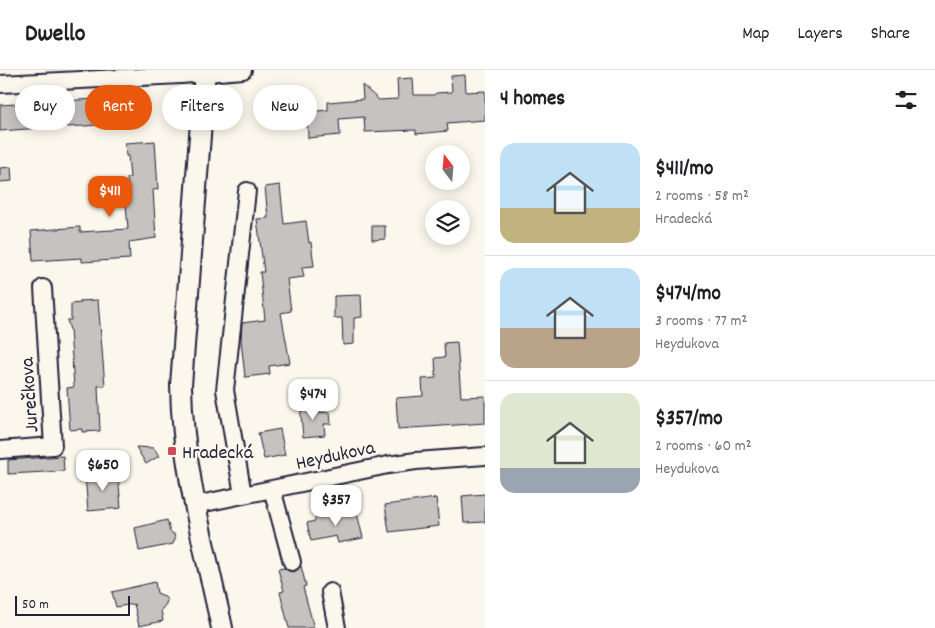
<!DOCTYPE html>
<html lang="en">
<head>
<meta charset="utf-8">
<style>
  :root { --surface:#fff; --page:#f2f2f2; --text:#202124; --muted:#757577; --line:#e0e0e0; --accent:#ea580c }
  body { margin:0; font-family:Dekko,sans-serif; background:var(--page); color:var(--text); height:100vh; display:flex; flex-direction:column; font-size:19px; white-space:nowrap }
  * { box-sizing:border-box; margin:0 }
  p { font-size:16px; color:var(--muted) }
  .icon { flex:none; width:28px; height:28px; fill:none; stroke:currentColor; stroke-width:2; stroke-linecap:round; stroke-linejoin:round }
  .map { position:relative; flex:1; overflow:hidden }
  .panel { display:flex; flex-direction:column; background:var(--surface); width:450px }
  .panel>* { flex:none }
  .hud { position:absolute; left:15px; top:15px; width:395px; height:45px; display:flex; gap:10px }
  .needle { width:32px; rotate:344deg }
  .tools { position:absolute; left:425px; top:75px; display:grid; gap:10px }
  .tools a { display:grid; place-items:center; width:45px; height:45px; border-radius:50%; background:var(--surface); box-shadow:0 2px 12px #0003; font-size:25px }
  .scale { position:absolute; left:15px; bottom:12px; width:115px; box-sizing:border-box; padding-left:5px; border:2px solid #22223b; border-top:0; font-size:14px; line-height:18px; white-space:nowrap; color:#22223b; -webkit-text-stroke:4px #fbf7ec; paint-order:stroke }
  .price { position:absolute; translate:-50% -42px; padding:0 11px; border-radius:10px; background:#fff; color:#222; font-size:16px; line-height:32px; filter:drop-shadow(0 1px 2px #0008) }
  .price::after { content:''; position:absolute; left:50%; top:30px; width:15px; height:11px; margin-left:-8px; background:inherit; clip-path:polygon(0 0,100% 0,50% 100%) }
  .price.on { background:var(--accent); color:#fff }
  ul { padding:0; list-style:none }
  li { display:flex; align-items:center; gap:15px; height:125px; padding:0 15px }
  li+li { border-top:1px solid var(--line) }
  li span { display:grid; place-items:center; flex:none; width:140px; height:100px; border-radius:15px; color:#555 }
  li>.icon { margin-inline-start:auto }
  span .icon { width:60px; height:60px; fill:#fffc; stroke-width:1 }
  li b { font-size:21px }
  h2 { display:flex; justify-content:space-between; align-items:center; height:60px; padding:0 15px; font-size:21px }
  .tag { padding:0 18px; border-radius:22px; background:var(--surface); box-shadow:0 2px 12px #0003; font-size:18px; line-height:45px }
  .tag.on { background:var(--accent); color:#fff }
  header { display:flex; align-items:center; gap:30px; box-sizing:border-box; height:70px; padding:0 25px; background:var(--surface); border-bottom:1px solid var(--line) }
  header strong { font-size:24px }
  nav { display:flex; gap:28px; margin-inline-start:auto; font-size:18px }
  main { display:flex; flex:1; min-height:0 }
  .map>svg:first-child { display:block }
  .building { fill:#c6c2c0; stroke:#22223b }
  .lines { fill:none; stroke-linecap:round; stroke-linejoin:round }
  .minor-casing { stroke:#22223b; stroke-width:20 }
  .major-casing { stroke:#22223b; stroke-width:24 }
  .minor { stroke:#fbf7ec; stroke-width:16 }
  .major { stroke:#fbf7ec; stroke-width:20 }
  .poi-dot { fill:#d1495b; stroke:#fbf7ec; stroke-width:2 }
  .labels { text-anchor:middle; stroke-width:5; stroke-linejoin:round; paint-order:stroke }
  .street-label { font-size:20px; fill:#22223b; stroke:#fbf7ec }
  .poi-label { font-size:20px; fill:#22223b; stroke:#fbf7ec; text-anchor:start }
</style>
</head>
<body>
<header>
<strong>Dwello</strong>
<nav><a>Map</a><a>Layers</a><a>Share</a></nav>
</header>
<main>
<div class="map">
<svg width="485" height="558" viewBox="0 0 485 558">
  <rect width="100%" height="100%" fill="#fbf7ec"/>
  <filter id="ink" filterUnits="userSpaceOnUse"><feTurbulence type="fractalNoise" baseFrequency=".02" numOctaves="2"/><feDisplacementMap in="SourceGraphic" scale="10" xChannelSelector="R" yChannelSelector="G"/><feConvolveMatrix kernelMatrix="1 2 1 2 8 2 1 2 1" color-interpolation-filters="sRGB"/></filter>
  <g filter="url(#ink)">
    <!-- building -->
    <path class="building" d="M 465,5 L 466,22 L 485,21 L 485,50 L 447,53 L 448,61 L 416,64 L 416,60 L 365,62 L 364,47 L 339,49 L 340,65 L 308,68 L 307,42 L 328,40 L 328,32 L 363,29 L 362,15 L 379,30 L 398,29 L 397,9 L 413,8 L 414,25 L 434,25 L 436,23 L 452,22 L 451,6 Z
      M 127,27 L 128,41 L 112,42 L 113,54 L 68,57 L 68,56 L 0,61 L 0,35 Z
      M 155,71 L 158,119 L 153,120 L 156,168 L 129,172 L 130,189 L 82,192 L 82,188 L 33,191 L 31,161 L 80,157 L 80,162 L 128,159 L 126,134 L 124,135 L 123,122 L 128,121 L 127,108 L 130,108 L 128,86 L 126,86 L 125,73 Z
      M 11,97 L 12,111 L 0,112 L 0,98 Z
      M 280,115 L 284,154 L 306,151 L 309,173 L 311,172 L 314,196 L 302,197 L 304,207 L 287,209 L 291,241 L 281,243 L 290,293 L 269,296 L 270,304 L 245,307 L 241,270 L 242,253 L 265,250 L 260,202 L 264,202 L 257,149 L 268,148 L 265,117 Z
      M 372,156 L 385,156 L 385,169 L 372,170 Z
      M 361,225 L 362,247 L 354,248 L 354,274 L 343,275 L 342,248 L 334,248 L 334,226 Z
      M 98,230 L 105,316 L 98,316 L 100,361 L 82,362 L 82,359 L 70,360 L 67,318 L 74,317 L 70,260 L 67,250 L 71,250 L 71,234 L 81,233 L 80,231 Z
      M 457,272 L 461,327 L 485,326 L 485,353 L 398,359 L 396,328 L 423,326 L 422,309 L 436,308 L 435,288 L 445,287 L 444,273 Z
      M 313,332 L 314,343 L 330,342 L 331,354 L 324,354 L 325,365 L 303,367 L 300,333 Z
      M 280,359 L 285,385 L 264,389 L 258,363 Z
      M 136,377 L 154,378 L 159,386 L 146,394 Z
      M 63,386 L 64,401 L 8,404 L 8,390 Z
      M 118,403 L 121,438 L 88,441 L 85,406 Z
      M 485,424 L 485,452 L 464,453 L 462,426 Z
      M 436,428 L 439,456 L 389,462 L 385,435 Z
      M 347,439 L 349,445 L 357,443 L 363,468 L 338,473 L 336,466 L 311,471 L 307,453 L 315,451 L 315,448 L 322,446 L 322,445 Z
      M 167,450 L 170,462 L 174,464 L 175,469 L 173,474 L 139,481 L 135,458 Z
      M 301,496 L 306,516 L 303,517 L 314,558 L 289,558 L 280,522 L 284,521 L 278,499 L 284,498 L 289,501 L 294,502 Z
      M 155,512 L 157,523 L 164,526 L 167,530 L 166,534 L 161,540 L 163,551 L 139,556 L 134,534 L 116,537 L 112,522 Z"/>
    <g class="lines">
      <defs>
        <path id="minor" d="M 0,14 L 181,5 L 243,0
          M 0,380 L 53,376 L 43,218
          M 272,419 L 292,492
          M 243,425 L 225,320 L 247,121
          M 195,435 L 388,395 L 416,391 L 485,386
          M 330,522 L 337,558"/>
        <path id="major" d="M 205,0 L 181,315 C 182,397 205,478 222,558"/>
      </defs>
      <!-- minor casing -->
      <use href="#minor" class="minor-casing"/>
      <!-- major casing -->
      <use href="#major" class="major-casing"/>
      <!-- minor -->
      <use href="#minor" class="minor"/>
      <!-- major -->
      <use href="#major" class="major"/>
    </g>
  </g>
  <!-- markers -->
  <rect class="poi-dot" x="167" y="376" width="10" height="10" rx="2.5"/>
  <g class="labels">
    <!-- street labels -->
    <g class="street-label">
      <text transform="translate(28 325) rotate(-94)" y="7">Jurečkova</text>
      <text transform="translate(335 384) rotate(-12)" y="7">Heydukova</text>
    </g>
    <!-- poi labels -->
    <g class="poi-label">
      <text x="182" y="388">Hradecká</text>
    </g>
  </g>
</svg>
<div class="tools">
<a><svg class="needle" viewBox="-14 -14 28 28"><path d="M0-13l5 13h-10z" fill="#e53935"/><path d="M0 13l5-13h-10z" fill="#757577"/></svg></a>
<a><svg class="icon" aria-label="layers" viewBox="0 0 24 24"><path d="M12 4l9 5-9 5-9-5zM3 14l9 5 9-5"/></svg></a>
</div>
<div class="scale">50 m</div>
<b class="price on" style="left:110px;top:148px">$411</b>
<b class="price" style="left:313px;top:351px">$474</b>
<b class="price" style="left:103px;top:422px">$650</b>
<b class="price" style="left:336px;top:457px">$357</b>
<div class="hud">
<a class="tag">Buy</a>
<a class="tag on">Rent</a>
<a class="tag">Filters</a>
<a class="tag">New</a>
</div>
</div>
<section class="panel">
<h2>4 homes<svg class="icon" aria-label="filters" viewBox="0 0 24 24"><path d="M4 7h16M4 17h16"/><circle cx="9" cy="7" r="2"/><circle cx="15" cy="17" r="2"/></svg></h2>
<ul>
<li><span style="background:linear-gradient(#bfe0f5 65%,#c2b280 0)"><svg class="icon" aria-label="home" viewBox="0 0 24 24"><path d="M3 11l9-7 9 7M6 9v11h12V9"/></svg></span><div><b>$411/mo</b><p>2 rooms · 58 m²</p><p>Hradecká</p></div></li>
<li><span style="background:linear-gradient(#bfe0f5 60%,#b9a48a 0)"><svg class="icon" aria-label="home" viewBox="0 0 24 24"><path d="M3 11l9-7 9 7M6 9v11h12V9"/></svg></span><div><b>$474/mo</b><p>3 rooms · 77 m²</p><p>Heydukova</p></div></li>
<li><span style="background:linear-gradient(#dfe7d0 75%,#9aa5b1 0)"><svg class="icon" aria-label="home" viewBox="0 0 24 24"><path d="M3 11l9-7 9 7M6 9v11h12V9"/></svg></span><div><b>$357/mo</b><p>2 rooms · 60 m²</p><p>Heydukova</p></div></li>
</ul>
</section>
</main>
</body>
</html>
